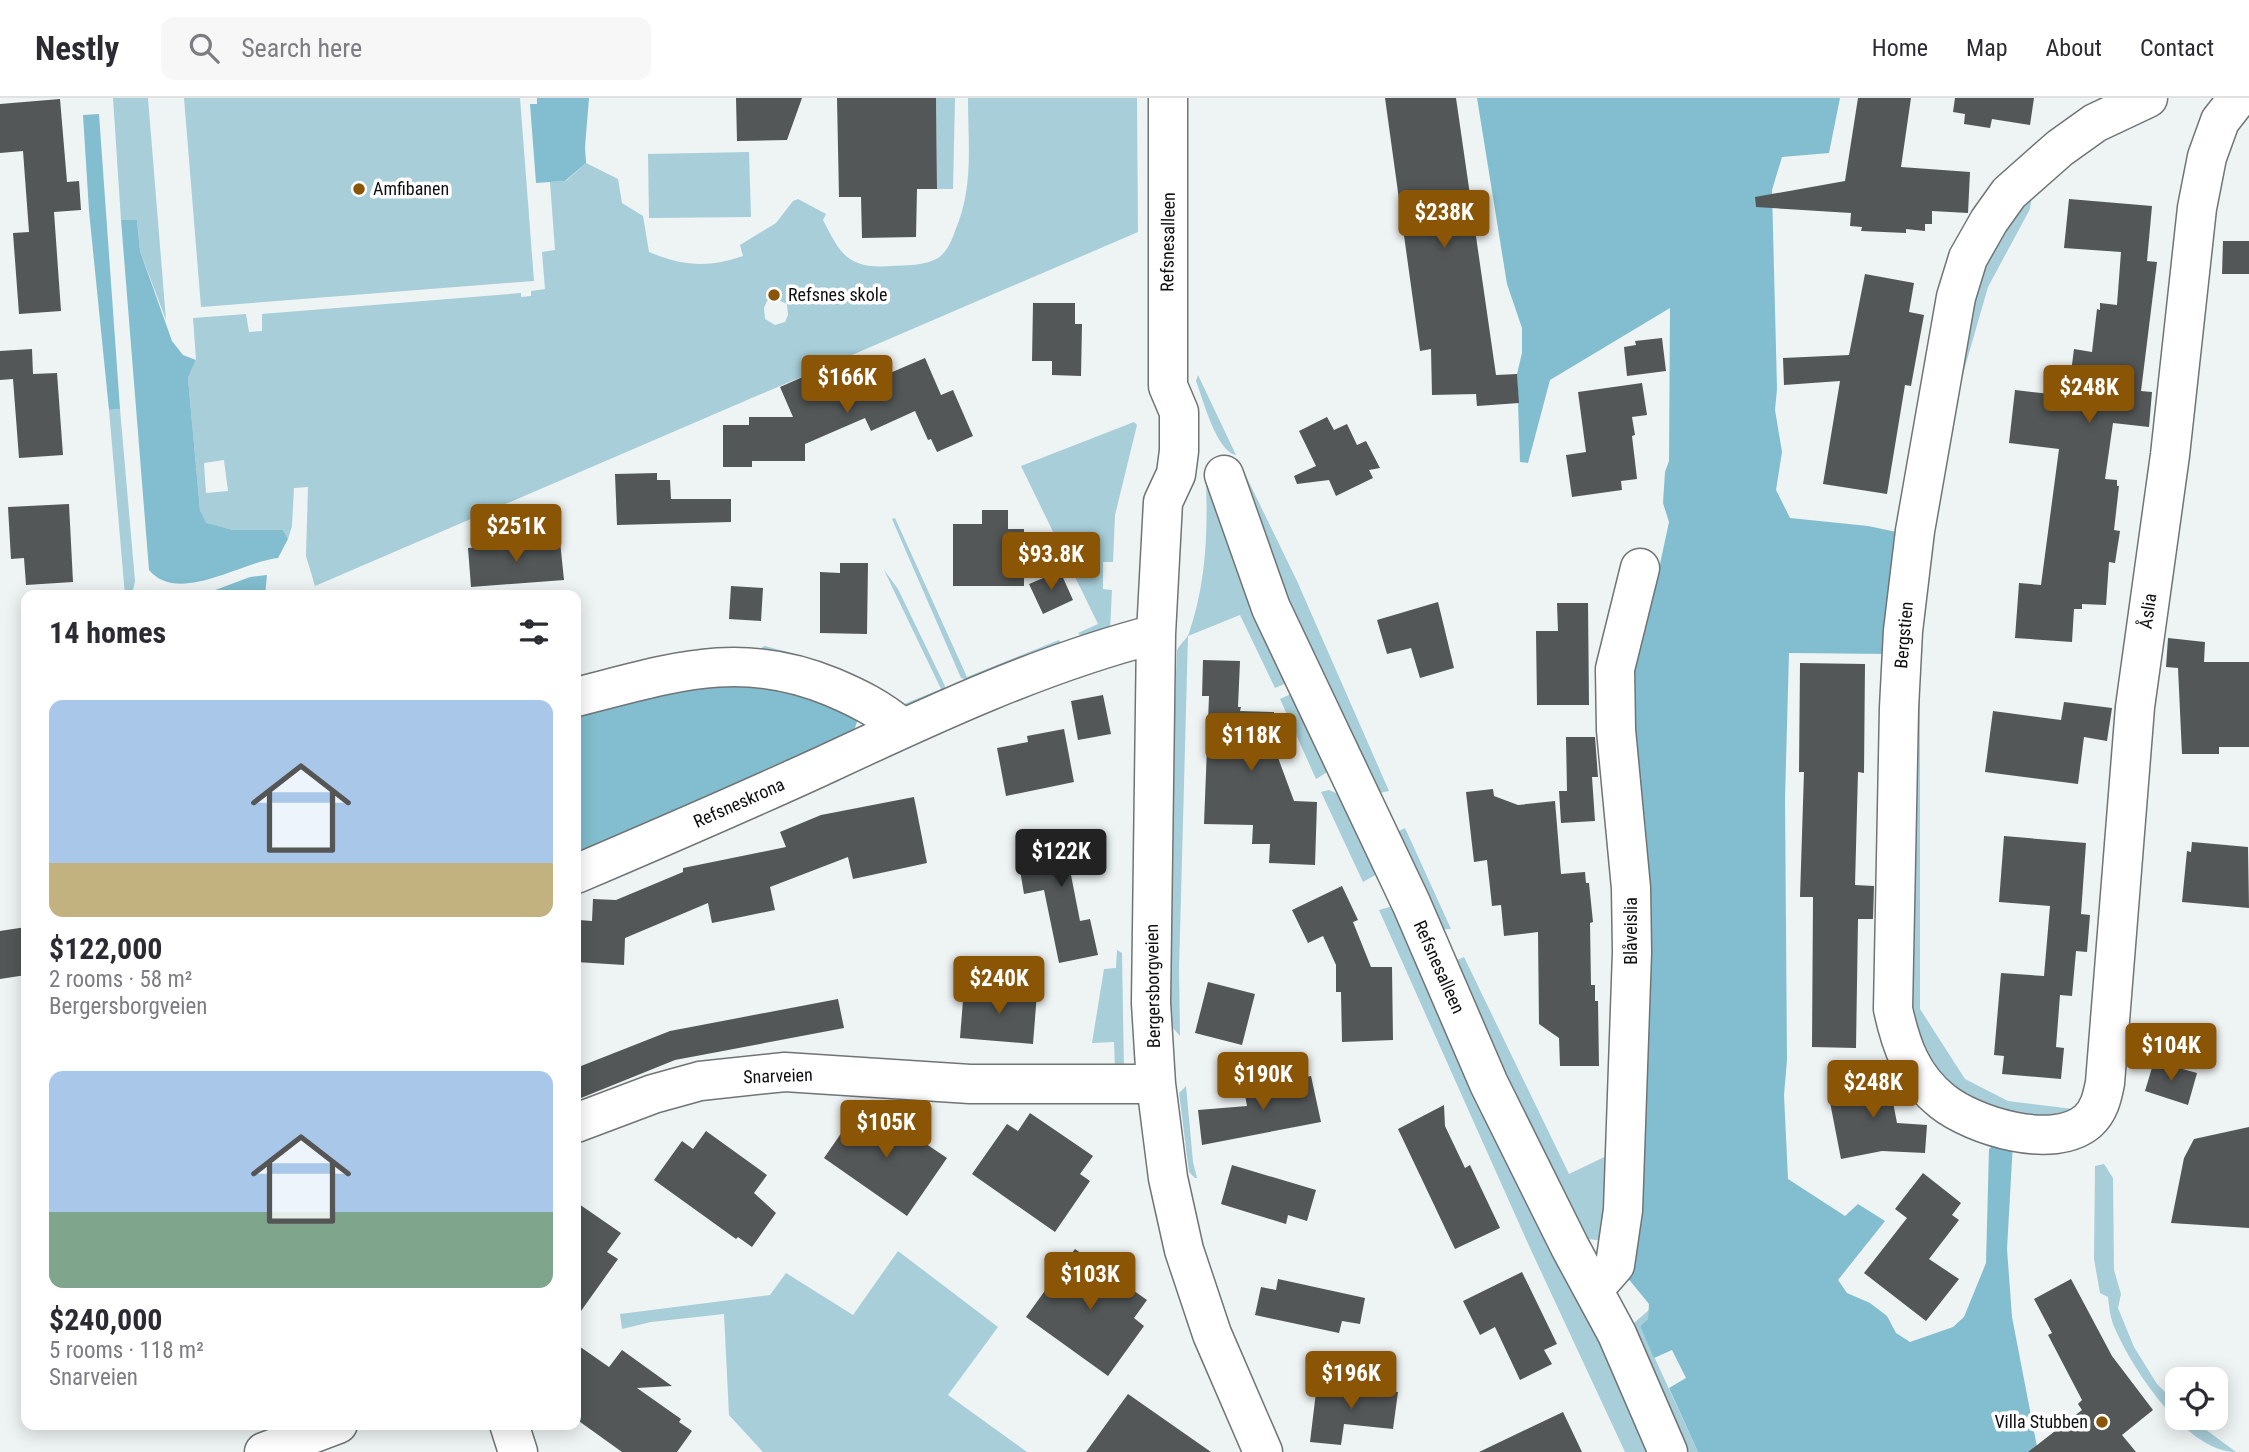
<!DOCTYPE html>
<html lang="en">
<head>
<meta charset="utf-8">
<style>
  :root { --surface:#fff; --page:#f7f7f7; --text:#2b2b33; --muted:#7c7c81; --line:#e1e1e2; --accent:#8b5506 }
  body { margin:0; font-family:"Roboto Condensed",sans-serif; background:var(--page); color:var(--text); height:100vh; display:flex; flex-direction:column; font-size:26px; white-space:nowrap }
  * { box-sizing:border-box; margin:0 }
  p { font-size:23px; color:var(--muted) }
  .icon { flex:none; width:38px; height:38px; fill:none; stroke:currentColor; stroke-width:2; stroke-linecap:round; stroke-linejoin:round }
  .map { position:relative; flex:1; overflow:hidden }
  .panel { position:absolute; left:21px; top:492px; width:560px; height:840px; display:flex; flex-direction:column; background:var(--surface); border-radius:14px; box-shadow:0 4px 18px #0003 }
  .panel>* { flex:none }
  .controls { position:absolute; left:2165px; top:1269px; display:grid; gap:14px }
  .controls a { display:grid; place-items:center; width:63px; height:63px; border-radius:14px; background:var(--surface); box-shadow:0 4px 18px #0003; font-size:35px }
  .price { position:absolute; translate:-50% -60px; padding:0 16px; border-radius:7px; background:var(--accent); color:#fff; font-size:23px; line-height:46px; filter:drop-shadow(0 2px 4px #0008) }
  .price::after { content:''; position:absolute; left:50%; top:42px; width:21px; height:16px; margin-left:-10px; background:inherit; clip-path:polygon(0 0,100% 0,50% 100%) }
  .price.current { background:#222; color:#fff }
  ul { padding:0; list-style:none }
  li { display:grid; align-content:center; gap:14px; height:371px; padding:0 28px }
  li span { display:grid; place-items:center; height:217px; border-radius:14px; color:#555 }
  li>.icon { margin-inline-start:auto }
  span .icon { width:126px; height:126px; fill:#fffc; stroke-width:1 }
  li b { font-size:30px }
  h2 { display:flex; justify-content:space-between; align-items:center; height:84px; padding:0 28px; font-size:30px }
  header { display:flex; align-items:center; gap:42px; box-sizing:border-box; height:98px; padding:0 35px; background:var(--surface); border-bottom:2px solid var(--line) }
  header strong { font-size:33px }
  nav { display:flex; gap:38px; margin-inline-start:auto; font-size:24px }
  .search { width:490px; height:63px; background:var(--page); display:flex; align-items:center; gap:18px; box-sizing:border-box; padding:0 24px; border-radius:14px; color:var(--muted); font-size:26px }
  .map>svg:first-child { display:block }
  .green { fill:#a7ced9; fill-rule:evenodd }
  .forest { fill:#82becf }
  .building { fill:#535758 }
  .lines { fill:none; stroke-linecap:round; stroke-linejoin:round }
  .minor-casing { stroke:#707475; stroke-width:41 }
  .minor { stroke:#fff; stroke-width:38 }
  .poi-dot { fill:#8b5506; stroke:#fff; stroke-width:2.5 }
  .labels { text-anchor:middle; stroke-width:7; stroke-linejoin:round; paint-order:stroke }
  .poi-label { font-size:18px; fill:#0e0f10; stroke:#fff; text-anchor:start }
  .street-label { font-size:18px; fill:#0e0f10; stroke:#fff }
</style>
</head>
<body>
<header>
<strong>Nestly</strong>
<div class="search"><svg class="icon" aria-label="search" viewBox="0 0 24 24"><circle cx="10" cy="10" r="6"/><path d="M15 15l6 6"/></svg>Search here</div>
<nav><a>Home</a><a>Map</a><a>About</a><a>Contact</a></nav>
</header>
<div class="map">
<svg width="2249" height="1354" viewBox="0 0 2249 1354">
  <rect width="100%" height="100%" fill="#eef3f4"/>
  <!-- green -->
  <path class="green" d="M 113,0 L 148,0 L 166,222 L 140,153 L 137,122 L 121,122 Z
    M 184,0 L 520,0 L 534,183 L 201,209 Z
    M 936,0 L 955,0 L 953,91 L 937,91 Z
    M 968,0 L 1137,0 L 1138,134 L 315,488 L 306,458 L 308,389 L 294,390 L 292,428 L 288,441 L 283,432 L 233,432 L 206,426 L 200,412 L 188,280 L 196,262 L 193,220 L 246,216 L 249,234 L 262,233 L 262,216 L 521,195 L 521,199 L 531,198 L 531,193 L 545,191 L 542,154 L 555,152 L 550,84 L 566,83 L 586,65 L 618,81 L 622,105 L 643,118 L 649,154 C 682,168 709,170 743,158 L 740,147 L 776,125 L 793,103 L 798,101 L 826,116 L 823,122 C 841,157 848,171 891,168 C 906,167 925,168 938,160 C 947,154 952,142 955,133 C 974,89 968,47 968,0 ZM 774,200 L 787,206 L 788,217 L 785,224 L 775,227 L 765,221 L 764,210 L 767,203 ZM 224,362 L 228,393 L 206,395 L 204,365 Z
    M 749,54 L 751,119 L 649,120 L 648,56 Z
    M 2033,90 L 2030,111 L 1988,189 L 1954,307 L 1976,168 Z
    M 1198,277 L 1236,357 C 1216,353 1203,301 1196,283 Z
    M 120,311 L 135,483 L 132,497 L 125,497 L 109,312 Z
    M 1134,324 L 1137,327 L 1115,417 L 1113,464 L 1103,464 L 1103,491 L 1112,492 L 1110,532 L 1083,540 L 1078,535 L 1098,526 L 1021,368 Z
    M 1245,376 L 1297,483 L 1389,693 L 1375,696 L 1321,584 L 1240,384 Z
    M 1213,379 L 1287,585 L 1275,590 L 1240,517 L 1188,538 L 1179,871 L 1180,938 L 1173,930 L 1171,921 L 1170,730 L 1177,552 C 1180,546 1187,541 1189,535 C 1206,485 1208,435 1206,383 Z
    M 895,420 L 967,579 L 1059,542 L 1062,549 L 967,582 L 961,580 L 892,421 Z
    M 1927,463 L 1920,581 L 1920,911 L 1965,981 L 2008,1003 L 2081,1012 L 2034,1027 L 1938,989 L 1906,929 L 1906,656 Z
    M 884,472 L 898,491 L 945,588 L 943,598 L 905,610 L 764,557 L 762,549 L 765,548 L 809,560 L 904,606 L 941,591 Z
    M 1293,595 L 1329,673 L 1316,681 L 1280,601 Z
    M 1329,692 L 1350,701 L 1379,775 L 1363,784 L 1321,694 Z
    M 1405,730 L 1451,831 L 1434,832 L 1393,736 Z
    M 1397,807 L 1654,1354 L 1625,1354 L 1530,1150 L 1379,812 Z
    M 1117,852 L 1122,855 L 1124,973 L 1115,970 L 1114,944 L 1092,945 L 1104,871 L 1116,870 Z
    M 1464,859 L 1569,1076 L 1619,1052 L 1612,1144 L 1580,1140 L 1569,1126 L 1455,863 Z
    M 1186,988 L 1193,1064 L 1197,1080 L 1195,1080 L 1189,1074 L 1179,995 Z
    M 2104,1066 L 2113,1080 L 2114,1172 L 2121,1196 L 2118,1210 L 2134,1249 L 2157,1286 L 2177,1306 L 2177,1320 L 2190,1320 L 2236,1354 C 2186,1354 2130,1268 2113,1226 C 2110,1218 2109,1208 2108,1199 L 2100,1195 L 2094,1161 L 2095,1068 Z
    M 898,1153 L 998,1229 L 948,1297 L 1027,1354 L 763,1354 L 729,1317 L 724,1216 L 651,1224 L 622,1231 L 620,1216 L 770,1197 L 786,1175 L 853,1217 Z
    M 1649,1212 L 1648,1221 L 1640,1228 L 1698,1354 L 1682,1354 L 1626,1232 Z"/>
  <!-- forest -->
  <path class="forest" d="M 537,0 L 589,0 L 585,49 L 586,65 L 565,83 L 536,85 L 530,6 L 537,6 Z
    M 1477,0 L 1840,0 L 1829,55 L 1782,59 L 1772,92 L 1777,291 L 1775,312 L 1782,354 L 1776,392 L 1790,420 L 1868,428 L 1906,436 L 1891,556 L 1789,555 L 1785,701 L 1787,962 L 1784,997 L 1788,1081 L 1845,1118 L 1858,1106 L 1885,1123 L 1838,1182 L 1847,1195 L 1870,1205 L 1887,1218 L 1896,1235 L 1910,1244 L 1953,1229 L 1964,1219 L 1986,1165 L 1989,1051 L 2002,1038 L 2013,1044 L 2007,1151 L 2012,1219 L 2038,1354 L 1698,1354 L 1669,1290 L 1686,1280 L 1672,1252 L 1654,1260 L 1640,1228 L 1648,1221 L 1649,1206 L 1622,1173 L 1638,756 L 1646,730 L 1626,622 L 1650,466 L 1660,466 L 1669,424 L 1663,405 L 1665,374 L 1669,363 L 1670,210 L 1550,282 L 1528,365 L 1520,364 L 1517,276 L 1522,255 L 1522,230 L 1507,186 Z
    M 99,16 L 120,311 L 109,312 L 89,113 L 83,17 Z
    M 121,122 L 137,122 L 140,153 L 172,243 L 183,257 L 196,262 L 188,280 L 200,412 L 206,425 L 233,432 L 283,432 L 288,441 L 278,460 C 241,464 178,507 149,472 Z
    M 267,477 L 265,497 L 202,497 L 250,479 Z
    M 761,577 L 858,621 L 854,633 L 576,765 L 576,608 Z"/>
  <!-- building -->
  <path class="building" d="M 736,0 L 802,0 L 787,42 L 737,43 Z
    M 837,0 L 936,0 L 937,91 L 917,91 L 916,139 L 862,140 L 861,99 L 839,99 Z
    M 1385,0 L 1456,0 L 1496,277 L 1517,276 L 1519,305 L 1477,308 L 1476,296 L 1432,297 L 1431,251 L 1420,253 Z
    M 1858,0 L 1911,0 L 1901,69 L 1970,74 L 1968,115 L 1932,113 L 1932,126 L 1925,126 L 1925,133 L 1906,131 L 1906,135 L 1861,133 L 1862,129 L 1850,128 L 1851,115 L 1756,109 L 1755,99 L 1845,83 Z
    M 1955,0 L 2034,0 L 2030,27 L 1992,21 L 1990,30 L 1964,26 L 1965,16 L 1953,14 Z
    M 60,1 L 67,84 L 79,83 L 81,112 L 54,114 L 61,213 L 19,216 L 13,135 L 29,134 L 23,53 L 0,55 L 0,6 Z
    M 2069,101 L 2152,108 L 2147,163 L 2157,164 L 2141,293 L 2152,294 L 2149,329 L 2113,325 L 2105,381 L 2117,382 L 2117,388 L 2119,388 L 2114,432 L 2120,433 L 2115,465 L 2109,464 L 2106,507 L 2082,506 L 2082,511 L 2074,511 L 2072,544 L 2015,540 L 2019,485 L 2041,487 L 2059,351 L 2009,345 L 2015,292 L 2068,298 L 2074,251 L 2092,254 L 2097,211 L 2100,212 L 2100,205 L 2117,207 L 2121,154 L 2064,150 Z
    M 2223,143 L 2249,143 L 2249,176 L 2222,176 Z
    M 1865,176 L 1914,185 L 1909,214 L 1924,217 L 1911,288 L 1905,287 L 1887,396 L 1823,386 L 1840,283 L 1784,287 L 1783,260 L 1849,257 Z
    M 1033,205 L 1075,205 L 1075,226 L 1082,226 L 1081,278 L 1052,277 L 1052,263 L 1032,263 Z
    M 1662,240 L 1666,273 L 1627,278 L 1624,249 L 1636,247 L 1635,243 Z
    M 32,251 L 33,276 L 57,275 L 63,357 L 19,360 L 13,281 L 0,282 L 0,253 Z
    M 925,260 L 941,297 L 953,292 L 973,338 L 937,354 L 931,341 L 928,342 L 915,313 L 871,333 L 865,320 L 805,346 L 805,363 L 752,363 L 752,369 L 723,369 L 723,327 L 749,327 L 749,319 L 793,319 L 780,289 L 807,277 L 812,288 L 835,278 L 840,289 L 880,271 L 883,278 Z
    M 1642,285 L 1647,317 L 1632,319 L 1635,337 L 1632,338 L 1637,381 L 1621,383 L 1622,392 L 1572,399 L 1566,357 L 1586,354 L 1578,294 Z
    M 1327,319 L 1334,332 L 1347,326 L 1357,347 L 1366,343 L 1380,370 L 1369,372 L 1373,380 L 1336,398 L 1329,382 L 1297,386 L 1294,378 L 1316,368 L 1299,333 Z
    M 657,375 L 657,382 L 670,382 L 671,401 L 731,401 L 731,424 L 617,427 L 615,376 Z
    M 69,406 L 73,484 L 26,487 L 24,460 L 11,461 L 8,409 Z
    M 982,412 L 1008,412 L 1008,431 L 1024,431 L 1024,488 L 953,488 L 953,426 L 982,426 Z
    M 560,443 L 564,482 L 471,489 L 468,450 Z
    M 840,465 L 868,465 L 867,536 L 820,535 L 820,474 L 840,475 Z
    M 1060,473 L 1073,502 L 1043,516 L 1029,486 Z
    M 731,488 L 763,490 L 761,523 L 729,521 Z
    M 1438,504 L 1454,570 L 1420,580 L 1411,550 L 1387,556 L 1377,522 Z
    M 1557,505 L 1588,505 L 1589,607 L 1537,607 L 1536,533 L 1558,533 Z
    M 2168,540 L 2205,544 L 2204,564 L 2249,564 L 2249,649 L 2219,649 L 2219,656 L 2182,656 L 2178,570 L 2166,569 Z
    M 1203,562 L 1240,563 L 1238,609 L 1241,609 L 1240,613 L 1274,614 L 1273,646 L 1294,703 L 1317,704 L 1315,767 L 1269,765 L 1270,746 L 1252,746 L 1253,727 L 1204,726 L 1209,598 L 1202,598 Z
    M 1800,565 L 1865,566 L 1864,675 L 1858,674 L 1855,787 L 1874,788 L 1873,821 L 1858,821 L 1856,950 L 1812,949 L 1813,799 L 1800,799 L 1804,674 L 1799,674 Z
    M 1103,597 L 1111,636 L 1078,642 L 1071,603 Z
    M 2064,604 L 2112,610 L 2107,643 L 2084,639 L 2078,686 L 1985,674 L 1993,613 L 2061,622 Z
    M 1064,631 L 1074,684 L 1006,698 L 997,650 L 1028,644 L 1027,638 Z
    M 1566,639 L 1595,639 L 1598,679 L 1592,679 L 1595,723 L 1561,725 L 1559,693 L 1567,693 Z
    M 1493,691 L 1494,698 L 1518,707 L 1555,703 L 1561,776 L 1585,774 L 1586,785 L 1589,785 L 1593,824 L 1590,825 L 1591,887 L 1595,887 L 1595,903 L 1598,903 L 1599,968 L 1560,968 L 1559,940 L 1539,926 L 1538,834 L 1504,838 L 1501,807 L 1492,808 L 1487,762 L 1474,764 L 1466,694 Z
    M 914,699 L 927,765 L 853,781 L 848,759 L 770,789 L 775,812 L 712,825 L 708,805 L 625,840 L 624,867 L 576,864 L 576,831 L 579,831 L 579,822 L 592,823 L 593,801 L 616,802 L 683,774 L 683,770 L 786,749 L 780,734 L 821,717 Z
    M 1092,733 L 1098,761 L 1085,763 L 1086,769 L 1070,772 L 1080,823 L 1090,821 L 1098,857 L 1059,865 L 1044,792 L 1024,796 L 1016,748 Z
    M 2004,738 L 2086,745 L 2081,816 L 2090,817 L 2087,854 L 2076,853 L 2072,898 L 2060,897 L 2056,949 L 2064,950 L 2061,981 L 2002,976 L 2004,958 L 1994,957 L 2001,875 L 2044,878 L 2050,808 L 1999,804 Z
    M 2192,744 L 2248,749 L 2249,810 L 2182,804 L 2187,753 L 2191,754 Z
    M 1342,788 L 1358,822 L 1353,824 L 1371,869 L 1392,869 L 1393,942 L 1342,944 L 1341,894 L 1336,894 L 1336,867 L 1323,838 L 1308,845 L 1292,812 Z
    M 26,829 L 26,877 L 0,881 L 0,833 Z
    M 1208,884 L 1255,896 L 1242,947 L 1195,935 Z
    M 964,890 L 1037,895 L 1033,946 L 960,940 Z
    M 838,901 L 844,930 L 675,962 L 576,1002 L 576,970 L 670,933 Z
    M 2154,963 L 2197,975 L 2188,1007 L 2145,993 Z
    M 1887,973 L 1897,1025 L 1927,1027 L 1925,1055 L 1882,1053 L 1841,1061 L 1829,999 L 1854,995 L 1851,980 Z
    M 1311,978 L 1321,1024 L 1202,1047 L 1198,1012 L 1247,1008 L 1244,992 Z
    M 1444,1007 L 1445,1028 L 1465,1070 L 1470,1067 L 1500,1130 L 1455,1151 L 1398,1031 Z
    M 874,1011 L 947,1060 L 907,1118 L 824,1060 L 851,1021 L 862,1029 Z
    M 1030,1015 L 1093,1058 L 1080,1076 L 1090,1083 L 1055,1134 L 972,1076 L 1007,1026 L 1018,1033 Z
    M 2249,1029 L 2249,1130 L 2171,1125 L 2184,1060 L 2194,1041 Z
    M 706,1033 L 767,1077 L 754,1095 L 776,1115 L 752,1149 L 738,1139 L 736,1141 L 654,1082 L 682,1043 L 693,1051 Z
    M 1232,1067 L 1316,1092 L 1307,1123 L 1288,1117 L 1286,1126 L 1221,1106 Z
    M 1923,1075 L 1961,1105 L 1952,1117 L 1959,1122 L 1929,1161 L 1959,1181 L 1926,1223 L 1864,1175 L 1907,1120 L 1895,1111 Z
    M 576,1104 L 621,1135 L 607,1154 L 618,1161 L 576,1220 Z
    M 1075,1151 L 1147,1202 L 1134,1220 L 1144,1228 L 1108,1278 L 1026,1219 Z
    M 1522,1174 L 1557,1246 L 1544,1252 L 1552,1266 L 1520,1282 L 1495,1229 L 1480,1237 L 1463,1203 Z
    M 1278,1181 L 1365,1200 L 1360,1226 L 1342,1223 L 1339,1235 L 1255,1217 L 1261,1189 L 1276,1192 Z
    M 2071,1181 L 2112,1258 L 2153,1312 L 2122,1337 L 2136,1354 L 2028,1354 L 2082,1312 L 2078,1306 L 2082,1302 L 2048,1237 L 2052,1235 L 2034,1201 Z
    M 576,1246 L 609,1269 L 622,1252 L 672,1288 L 637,1290 L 681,1321 L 679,1324 L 692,1333 L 677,1354 L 622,1354 L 576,1321 Z
    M 1333,1283 L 1398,1294 L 1393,1331 L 1344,1326 L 1341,1347 L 1310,1344 L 1316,1294 L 1332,1296 Z
    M 1128,1296 L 1211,1354 L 1086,1354 Z
    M 1563,1314 L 1582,1354 L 1479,1354 Z"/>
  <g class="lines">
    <defs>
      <path id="minor" d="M 1168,0 L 1168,288 L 1179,314 L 1179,353 L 1176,376 L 1163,404 L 1156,536 L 1151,905 L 1156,986 L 1168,1080 L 1184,1152 L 1212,1236 L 1263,1354
        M 2148,0 L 2095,25 L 2060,50 L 2009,95 L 1989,123 L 1968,160 L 1956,199 L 1915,433 L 1903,533 L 1899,610 L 1893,911 C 1901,948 1912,979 1942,1003 C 1973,1028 2054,1053 2088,1023 C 2099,1013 2102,1000 2105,985 L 2135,609 L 2170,357 L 2197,110 L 2207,59 L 2220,23 L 2238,0
        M 1224,377 L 1271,510 L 1411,805 L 1489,986 L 1570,1149 L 1617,1236 L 1668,1354
        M 576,599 C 669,576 738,550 832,589 C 858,600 880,611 901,629
        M 576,776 C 658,741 739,706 820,669 C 929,618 1039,566 1156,536
        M 576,1025 L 653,996 L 700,983 L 785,974 L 970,986 L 1156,986
        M 1594,1191 L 1615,1167 L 1623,1112 L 1632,854 L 1631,790 L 1616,632 L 1615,571 L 1640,470
        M 509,1326 L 518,1354
        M 264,1354 L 338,1326"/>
    </defs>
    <!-- minor casing -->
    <use href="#minor" class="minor-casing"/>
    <!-- minor -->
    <use href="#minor" class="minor"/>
  </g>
  <!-- markers -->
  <g class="poi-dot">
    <circle cx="359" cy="91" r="7"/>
    <circle cx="774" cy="197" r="7"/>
    <circle cx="2102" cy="1324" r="7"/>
  </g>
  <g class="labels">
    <!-- poi labels -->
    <g class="poi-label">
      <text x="373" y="97">Amfibanen</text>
      <text x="788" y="203">Refsnes skole</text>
      <text x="2088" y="1330" text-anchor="end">Villa Stubben</text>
    </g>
    <!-- street labels -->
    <g class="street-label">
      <text transform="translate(1168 144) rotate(-89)" y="6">Refsnesalleen</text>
      <text transform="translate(2148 513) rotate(-82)" y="6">Åslia</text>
      <text transform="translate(1904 537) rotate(-85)" y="6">Bergstien</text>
      <text transform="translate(739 705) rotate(-24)" y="6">Refsneskrona</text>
      <text transform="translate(1631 833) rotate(-90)" y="6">Blåveislia</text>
      <text transform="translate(1439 869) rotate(66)" y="6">Refsnesalleen</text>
      <text transform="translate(1153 888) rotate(-91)" y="6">Bergersborgveien</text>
      <text transform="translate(778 978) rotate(-2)" y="6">Snarveien</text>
    </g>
  </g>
</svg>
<div class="controls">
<a><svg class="icon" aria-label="locate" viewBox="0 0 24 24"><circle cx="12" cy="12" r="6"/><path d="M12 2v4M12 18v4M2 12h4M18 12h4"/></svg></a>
</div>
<b class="price" style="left:1444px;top:152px">$238K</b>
<b class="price" style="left:847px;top:317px">$166K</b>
<b class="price" style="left:2089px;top:327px">$248K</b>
<b class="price" style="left:516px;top:466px">$251K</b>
<b class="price" style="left:1051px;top:494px">$93.8K</b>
<b class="price" style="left:1251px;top:675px">$118K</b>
<b class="price current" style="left:1061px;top:791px">$122K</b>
<b class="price" style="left:999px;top:918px">$240K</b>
<b class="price" style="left:2171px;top:985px">$104K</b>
<b class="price" style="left:1263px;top:1014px">$190K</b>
<b class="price" style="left:1873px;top:1022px">$248K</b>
<b class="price" style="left:886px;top:1062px">$105K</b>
<b class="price" style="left:1090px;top:1214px">$103K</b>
<b class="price" style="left:1351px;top:1313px">$196K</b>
<section class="panel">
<h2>14 homes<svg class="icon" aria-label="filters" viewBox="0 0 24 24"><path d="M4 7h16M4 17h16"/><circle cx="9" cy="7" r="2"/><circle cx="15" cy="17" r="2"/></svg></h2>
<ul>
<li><span style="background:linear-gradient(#a9c7e8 75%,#c2b280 0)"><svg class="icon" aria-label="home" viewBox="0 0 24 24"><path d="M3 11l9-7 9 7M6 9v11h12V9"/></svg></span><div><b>$122,000</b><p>2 rooms · 58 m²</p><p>Bergersborgveien</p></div></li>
<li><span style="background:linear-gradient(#a9c7e8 65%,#7fa58c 0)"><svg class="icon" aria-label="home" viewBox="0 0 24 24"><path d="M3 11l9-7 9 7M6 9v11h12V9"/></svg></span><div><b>$240,000</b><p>5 rooms · 118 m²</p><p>Snarveien</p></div></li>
</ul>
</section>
</div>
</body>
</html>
